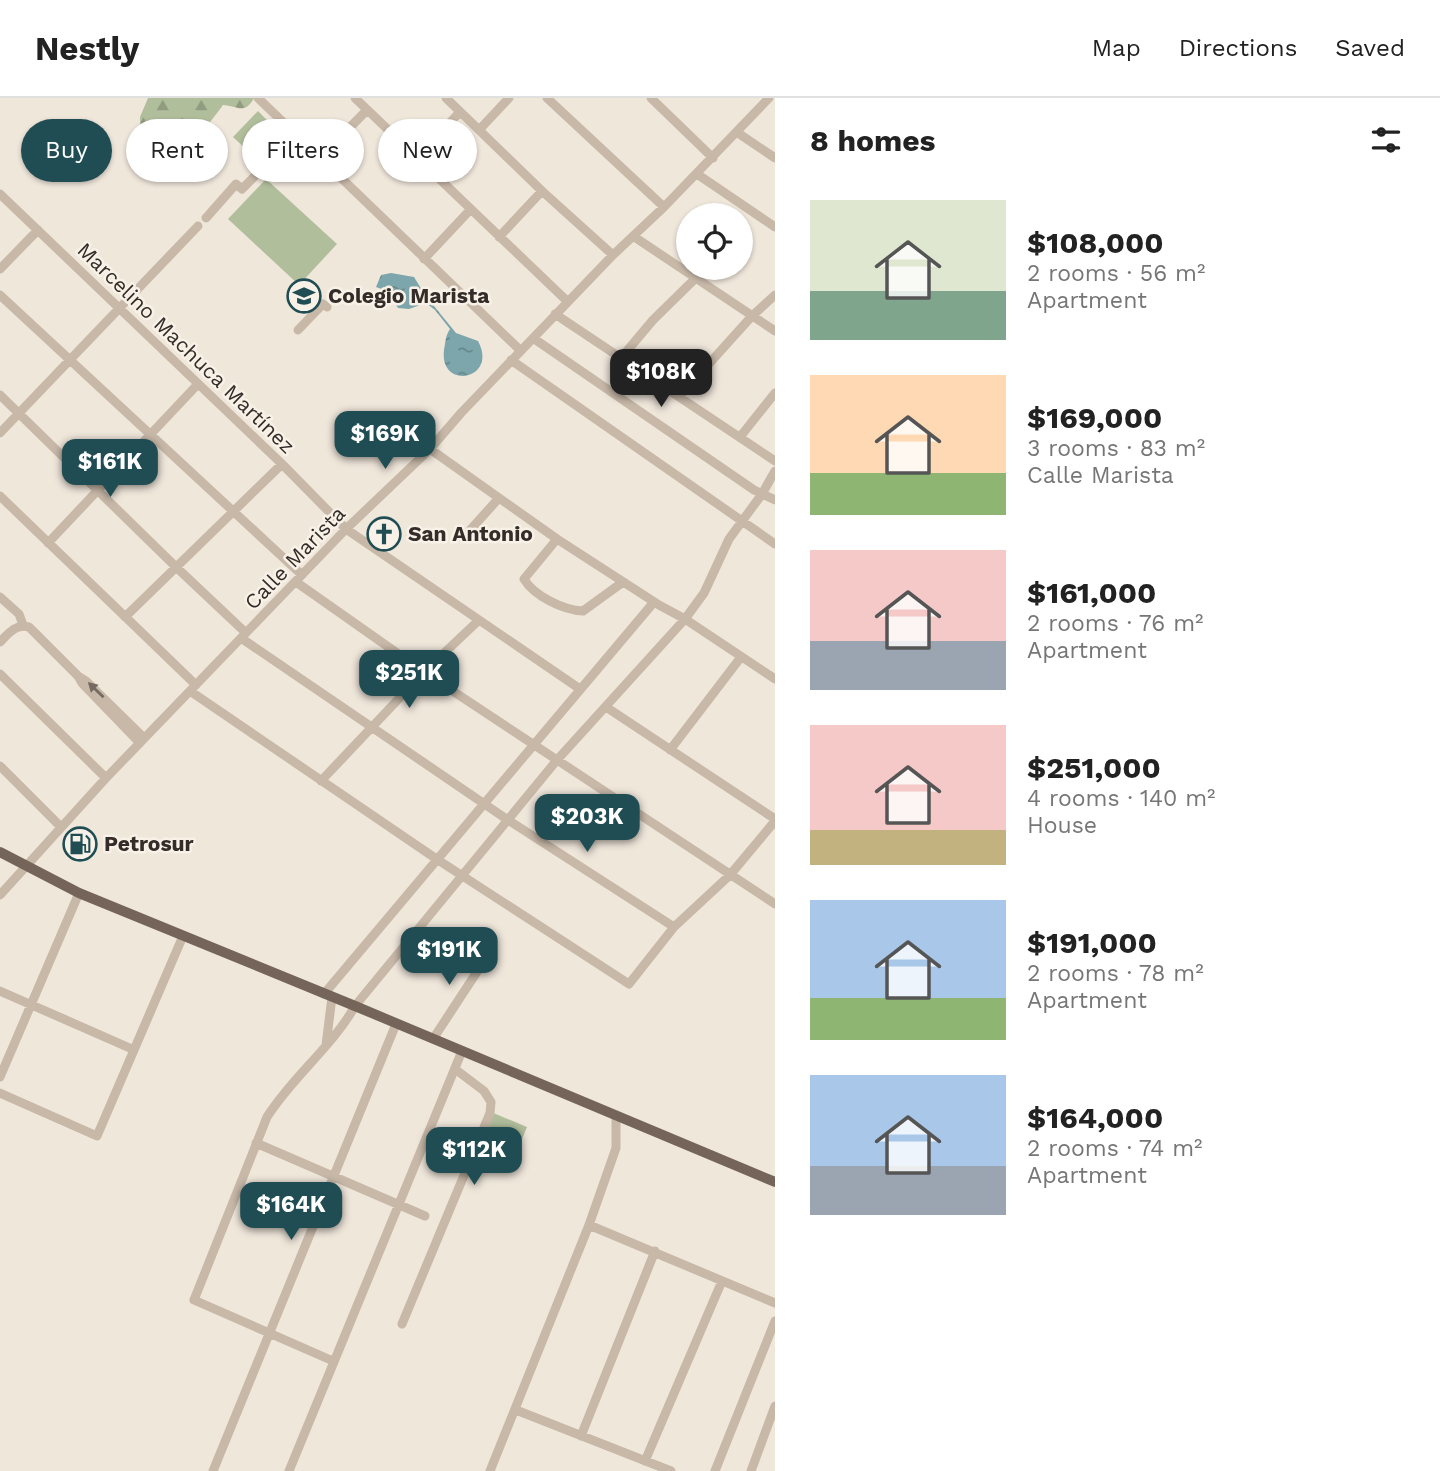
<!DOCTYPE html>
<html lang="en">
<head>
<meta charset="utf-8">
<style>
  :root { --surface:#fff; --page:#f6f6f6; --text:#222; --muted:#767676; --line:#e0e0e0; --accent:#204d53 }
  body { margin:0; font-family:"Work Sans",sans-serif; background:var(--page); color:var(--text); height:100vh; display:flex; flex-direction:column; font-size:26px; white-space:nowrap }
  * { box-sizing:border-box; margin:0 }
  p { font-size:23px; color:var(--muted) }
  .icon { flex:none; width:38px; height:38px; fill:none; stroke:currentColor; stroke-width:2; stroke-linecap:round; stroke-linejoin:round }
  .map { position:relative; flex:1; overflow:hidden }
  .sheet { display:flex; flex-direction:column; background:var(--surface); width:665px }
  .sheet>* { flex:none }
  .guide { position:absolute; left:21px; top:21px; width:648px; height:63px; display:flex; gap:14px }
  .tools { position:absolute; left:676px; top:105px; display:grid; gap:14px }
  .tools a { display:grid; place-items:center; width:77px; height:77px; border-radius:50%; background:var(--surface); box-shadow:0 2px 5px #0004; font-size:35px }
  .price { position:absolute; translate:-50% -60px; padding:0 16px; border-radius:14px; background:var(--accent); color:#fff; font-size:23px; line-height:46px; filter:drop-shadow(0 2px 4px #0008) }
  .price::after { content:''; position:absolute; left:50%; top:42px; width:21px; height:16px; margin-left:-10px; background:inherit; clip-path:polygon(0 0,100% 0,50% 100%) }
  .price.on { background:#222; color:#fff }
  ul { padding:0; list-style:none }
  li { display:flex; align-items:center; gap:21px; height:175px; padding:0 35px }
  li span { display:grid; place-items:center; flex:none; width:196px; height:140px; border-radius:0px; color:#555 }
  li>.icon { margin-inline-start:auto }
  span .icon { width:84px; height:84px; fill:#fffc; stroke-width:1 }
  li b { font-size:30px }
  h2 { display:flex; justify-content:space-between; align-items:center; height:84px; padding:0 35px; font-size:30px }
  .tag { padding:0 24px; border-radius:32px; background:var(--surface); box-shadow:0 2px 5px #0004; font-size:24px; line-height:63px }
  .tag.on { background:var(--accent); color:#fff }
  header { display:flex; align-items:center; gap:42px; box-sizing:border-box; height:98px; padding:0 35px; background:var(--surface); border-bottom:2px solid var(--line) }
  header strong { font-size:33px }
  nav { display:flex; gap:38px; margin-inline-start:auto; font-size:24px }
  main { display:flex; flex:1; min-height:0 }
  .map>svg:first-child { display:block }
  .forest { fill:url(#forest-firs) }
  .pitch { fill:#b1be9c }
  .water { fill:url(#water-ripples) }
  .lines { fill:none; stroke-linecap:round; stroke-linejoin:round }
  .minor { stroke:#c7b8a8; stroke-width:9 }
  .major { stroke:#75645a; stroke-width:10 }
  .oneway { fill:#766b62 }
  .labels { text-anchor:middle; stroke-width:5; stroke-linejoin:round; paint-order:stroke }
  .poi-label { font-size:21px; font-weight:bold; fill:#342c28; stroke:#f8f1e7; text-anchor:start }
  .street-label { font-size:21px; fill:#342c28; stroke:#f8f1e7 }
</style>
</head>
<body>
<header>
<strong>Nestly</strong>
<nav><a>Map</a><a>Directions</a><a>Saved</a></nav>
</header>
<main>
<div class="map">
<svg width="775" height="1373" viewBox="0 0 775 1373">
  <defs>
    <pattern id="forest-firs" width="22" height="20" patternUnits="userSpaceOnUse" patternTransform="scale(1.75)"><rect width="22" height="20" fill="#b1be9c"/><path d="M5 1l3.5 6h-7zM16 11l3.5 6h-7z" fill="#919b7f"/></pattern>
    <pattern id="water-ripples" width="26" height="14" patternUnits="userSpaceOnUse" patternTransform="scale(1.75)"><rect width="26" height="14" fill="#7ca6ab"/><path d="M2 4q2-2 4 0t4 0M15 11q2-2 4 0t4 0" fill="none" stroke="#66878b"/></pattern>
  </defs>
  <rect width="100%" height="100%" fill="#f0e7db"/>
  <!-- forest -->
  <path class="forest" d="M 148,0 L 254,0 C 245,17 237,8 223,7 C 199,40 184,56 142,61 L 140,19 Z"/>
  <!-- pitch -->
  <path class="pitch" d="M 258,13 L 289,45 L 265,69 L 233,39 Z
    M 266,81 L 337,146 L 299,187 L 228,121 Z
    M 491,1014 L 527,1029 L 509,1072 L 473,1057 Z"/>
  <!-- water -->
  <path class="water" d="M 391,175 L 414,179 L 425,197 L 456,235 L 478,243 C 499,282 439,293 444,252 C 446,242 445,239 450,231 L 435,212 L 426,205 L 409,211 L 398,210 L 387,193 L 376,189 L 381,177 Z"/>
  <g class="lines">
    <!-- minor -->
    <path class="minor" d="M 258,0 L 521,253
      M 355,0 L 567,203
      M 446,0 L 542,93 L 613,157
      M 547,0 L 664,109
      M 651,0 L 713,60
      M 479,32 L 509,0
      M 738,35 L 775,60
      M 320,60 L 367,12
      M 416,60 L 460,14
      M 697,76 L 775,129
      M 0,96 L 282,366 L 346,431 L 580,591
      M 206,120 L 236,86 L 242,91 L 263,70
      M 633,138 L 775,233
      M 499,139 L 542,93
      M 424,161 L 470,112
      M 0,171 L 38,132
      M 0,197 L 302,477
      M 555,216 L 775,363
      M 298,232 L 323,206 L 327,209
      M 533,240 L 754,392 L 775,402
      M 621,260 L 653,222 L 706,170
      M 511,262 L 775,446
      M 0,297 L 176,469 L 246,535
      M 679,299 L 752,218 L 775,197
      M 0,335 L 198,128
      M 740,339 L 775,295
      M 430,351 L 557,441 L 659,507 L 685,521 L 775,581
      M 0,398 L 196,587
      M 463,440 L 499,400
      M 557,441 L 524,481 C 534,498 563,512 583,513 L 623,484
      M 48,445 L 198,286
      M 296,484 L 424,574 L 775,806
      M 0,499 L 19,516 L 23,527
      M 125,519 L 282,366
      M 241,540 L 508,722 L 674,829
      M 0,544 C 8,536 16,525 29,529 L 78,578
      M 0,576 L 106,680
      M 190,593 L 438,762 L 629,886 L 674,829 L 730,777 L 775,723
      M 606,609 L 775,721
      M 140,645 L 82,585 L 78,578 L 86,583 L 144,640
      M 670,652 L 741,559
      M 0,668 L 61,729
      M 321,683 L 424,574 L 478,523
      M 0,797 L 106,680 L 346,431 L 430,351 L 461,315 L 613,157 L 664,109 L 769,0
      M 0,893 L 132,951
      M 324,896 L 654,504
      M 433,941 L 490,854
      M 326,947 L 332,899
      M 0,979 L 79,795
      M 0,995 L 97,1038 L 183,838
      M 256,1045 L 425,1118
      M 589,1127 L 775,1205
      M 402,1226 L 490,1015 L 491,1004 L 484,993 L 455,971
      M 333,1263 L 194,1202 L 267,1019 C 293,978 332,949 355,908 L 557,662 L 685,521 L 704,495 L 729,441 L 762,396 L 775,373
      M 516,1312 L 671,1373
      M 581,1338 L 655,1153
      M 645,1363 L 722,1183
      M 213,1373 L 396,926
      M 289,1373 L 462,953
      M 490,1373 L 589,1127 L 616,1050 L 616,1018
      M 715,1373 L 775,1223
      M 751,1373 L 775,1308"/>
    <!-- major -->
    <path class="major" d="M 0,754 L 79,795 L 355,908 L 775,1084"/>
  </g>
  <!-- one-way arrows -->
  <defs><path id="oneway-solid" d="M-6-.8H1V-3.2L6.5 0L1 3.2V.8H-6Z" transform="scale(1.75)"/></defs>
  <use class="oneway" href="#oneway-solid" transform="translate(96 592) rotate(-136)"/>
  <!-- icons -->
  <defs>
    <symbol id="school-ring" viewBox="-11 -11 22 22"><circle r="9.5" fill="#f8f1e7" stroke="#204d53" stroke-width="1.5"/><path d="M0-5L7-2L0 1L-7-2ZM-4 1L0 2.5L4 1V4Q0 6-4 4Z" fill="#204d53"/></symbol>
    <symbol id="church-ring" viewBox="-11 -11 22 22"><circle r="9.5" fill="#f8f1e7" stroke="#204d53" stroke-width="1.5"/><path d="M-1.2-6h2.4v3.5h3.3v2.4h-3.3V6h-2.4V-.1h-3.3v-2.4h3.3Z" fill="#204d53"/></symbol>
    <symbol id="fuel-ring" viewBox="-11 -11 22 22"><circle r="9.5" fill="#f8f1e7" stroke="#204d53" stroke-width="1.5"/><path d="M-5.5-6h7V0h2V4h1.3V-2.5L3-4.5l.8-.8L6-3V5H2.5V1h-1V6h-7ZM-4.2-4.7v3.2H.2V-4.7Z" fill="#204d53"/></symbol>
  </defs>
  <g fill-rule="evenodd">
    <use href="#school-ring" x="285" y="179" width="38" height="38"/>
    <use href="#church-ring" x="365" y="417" width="38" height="38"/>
    <use href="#fuel-ring" x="61" y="727" width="38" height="38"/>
  </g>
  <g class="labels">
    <!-- poi labels -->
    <g class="poi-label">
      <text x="328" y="205">Colegio Marista</text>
      <text x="408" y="443">San Antonio</text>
      <text x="104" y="753">Petrosur</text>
    </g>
    <!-- street labels -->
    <g class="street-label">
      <text transform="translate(186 250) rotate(44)" y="7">Marcelino Machuca Martínez</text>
      <text transform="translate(295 460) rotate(-46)" y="7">Calle Marista</text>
    </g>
  </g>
</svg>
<div class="tools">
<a><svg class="icon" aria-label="locate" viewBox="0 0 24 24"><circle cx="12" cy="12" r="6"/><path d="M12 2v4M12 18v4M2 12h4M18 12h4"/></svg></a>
</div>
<b class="price on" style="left:661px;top:311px">$108K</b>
<b class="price" style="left:385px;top:373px">$169K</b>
<b class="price" style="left:110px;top:401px">$161K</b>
<b class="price" style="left:409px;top:612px">$251K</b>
<b class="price" style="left:587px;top:756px">$203K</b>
<b class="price" style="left:449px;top:889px">$191K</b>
<b class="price" style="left:474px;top:1089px">$112K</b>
<b class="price" style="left:291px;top:1144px">$164K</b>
<div class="guide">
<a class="tag on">Buy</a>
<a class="tag">Rent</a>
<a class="tag">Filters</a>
<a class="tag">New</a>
</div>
</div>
<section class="sheet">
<h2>8 homes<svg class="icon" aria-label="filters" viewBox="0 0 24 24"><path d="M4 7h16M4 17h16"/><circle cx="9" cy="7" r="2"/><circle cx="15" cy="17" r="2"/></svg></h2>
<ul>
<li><span style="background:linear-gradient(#dfe7d0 65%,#7fa58c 0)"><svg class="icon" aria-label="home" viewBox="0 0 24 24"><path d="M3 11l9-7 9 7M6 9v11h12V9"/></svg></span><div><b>$108,000</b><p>2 rooms · 56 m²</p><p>Apartment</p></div></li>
<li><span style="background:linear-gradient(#ffd9b3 70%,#8fb573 0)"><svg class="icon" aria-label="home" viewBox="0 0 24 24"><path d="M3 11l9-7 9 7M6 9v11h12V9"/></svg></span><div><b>$169,000</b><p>3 rooms · 83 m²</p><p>Calle Marista</p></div></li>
<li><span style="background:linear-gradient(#f6c9c9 65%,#9aa5b1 0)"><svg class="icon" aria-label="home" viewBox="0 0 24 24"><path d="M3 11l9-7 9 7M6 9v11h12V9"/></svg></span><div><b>$161,000</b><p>2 rooms · 76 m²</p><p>Apartment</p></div></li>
<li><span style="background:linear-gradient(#f6c9c9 75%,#c2b280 0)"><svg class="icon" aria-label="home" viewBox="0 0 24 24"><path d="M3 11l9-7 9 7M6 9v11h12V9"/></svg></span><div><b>$251,000</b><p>4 rooms · 140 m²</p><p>House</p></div></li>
<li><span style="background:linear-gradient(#a9c7e8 70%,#8fb573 0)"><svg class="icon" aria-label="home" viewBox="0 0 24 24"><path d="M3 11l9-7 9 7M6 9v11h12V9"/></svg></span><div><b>$191,000</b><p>2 rooms · 78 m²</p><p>Apartment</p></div></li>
<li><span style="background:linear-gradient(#a9c7e8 65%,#9aa5b1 0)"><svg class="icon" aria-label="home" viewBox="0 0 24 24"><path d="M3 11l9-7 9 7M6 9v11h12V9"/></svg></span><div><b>$164,000</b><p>2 rooms · 74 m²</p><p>Apartment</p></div></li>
</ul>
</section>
</main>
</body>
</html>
